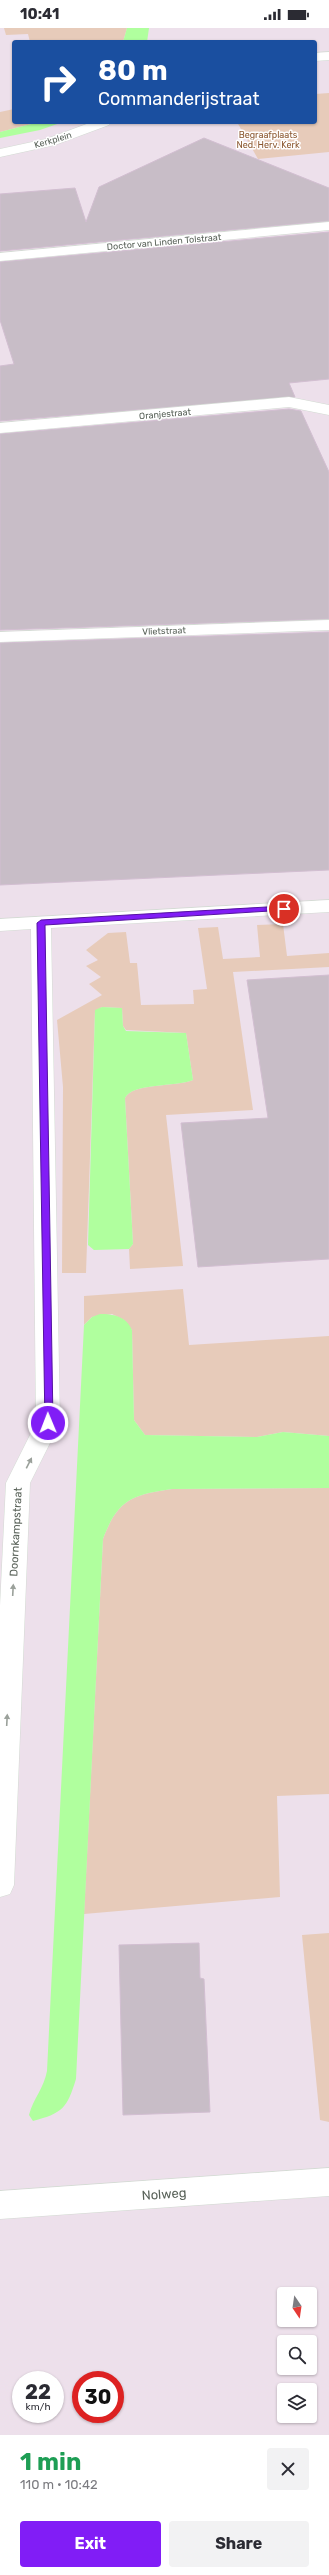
<!DOCTYPE html>
<meta charset="utf-8">
<style>
:root{--surface:#fff;--page:#f2f2f3;--text:#2b2b33;--muted:#7c7c81;--accent:#811df6}
body{margin:0;font-family:Rubik,sans-serif;background:var(--page);color:var(--text);height:100vh;display:flex;flex-direction:column;font-size:15px;white-space:nowrap}
*{box-sizing:border-box;margin:0}
p{font-size:13px;color:var(--muted)}
.icon{flex:none;width:22px;height:22px;fill:none;stroke:currentColor;stroke-width:2;stroke-linecap:round;stroke-linejoin:round}
.map{position:relative;height:2407px;overflow:hidden}
.sheet{display:flex;flex-direction:column;background:var(--surface);flex:1}
.sheet>*{flex:none}
.top-card{position:absolute;left:12px;top:12px;width:305px;height:84px;border-radius:4px;box-shadow:0 1px 3px #0004;background:#1a4fa0;color:#fff;overflow:hidden}
.needle{width:26px;rotate:167deg}
.controls{position:absolute;left:277px;top:2259px;display:grid;gap:8px}
.controls a{display:grid;place-items:center;width:40px;height:40px;border-radius:4px;background:var(--surface);box-shadow:0 1px 3px #0004;font-size:20px}
.speed{position:absolute;left:12px;top:2343px;display:flex;gap:8px;font-size:20px;font-weight:700;text-align:center}
.speed>*{display:grid;place-content:center;width:52px;height:52px;border-radius:50%;background:var(--surface);box-shadow:0 1px 3px #0004;line-height:1}
.speed small{font-size:10px;font-weight:400}
.speed .limit{border:6px solid #d22;background:#fff;color:#111}
.pin{position:absolute;display:grid;place-items:center;width:34px;height:34px;color:#fff;margin:-17px;border:2px solid #fff;border-radius:50%;box-shadow:0 1px 4px #0007}
.me{position:absolute;width:44px;margin:-22px;rotate:359deg;stroke-linejoin:round;filter:drop-shadow(0 0 3px #0008)}
.turn{display:flex;align-items:center;gap:14px;height:84px;padding:0 20px;font-size:18px}
.turn .icon{width:52px;height:52px;stroke-width:2.5}
.turn b{display:block;font-size:28px;line-height:34px}
.round{display:grid;place-items:center;flex:none;width:42px;height:42px;border-radius:4px;background:var(--page)}
.headline{display:flex;align-items:center;justify-content:space-between;height:68px;padding:0 20px}
h1{font-size:24px;font-weight:700;line-height:30px;color:#1e9e55}
.button{display:flex;gap:8px;margin-top:auto;padding:8px 20px}
.button a{flex:1;height:46px;border-radius:4px;background:var(--accent);color:#fff;font-size:16px;font-weight:700;line-height:46px;text-align:center}
.button a+a{background:var(--page);color:var(--text)}
.status{display:flex;justify-content:space-between;align-items:center;height:28px;padding:0 20px;background:var(--surface);direction:ltr}
.status svg{height:11px;fill:currentColor}
.map>svg:first-child{display:block}
.green{fill:#e7cbba}
.water{fill:#b0ff9e}
.building{fill:#c8bdc7;stroke:#d2bed1}
.lines{fill:none;stroke-linecap:round;stroke-linejoin:round}
.minor-casing{stroke:#d3dbd3;stroke-width:1}
.minor{fill:#fff;fill-rule:evenodd}
.oneway{fill:#9ba19b}
.route{fill:#811df6;stroke:#5413a0}
.labels{text-anchor:middle;dominant-baseline:central;stroke-width:3;stroke-linejoin:round;paint-order:stroke}
.far-park-label{font-size:9px;fill:#8b572f;stroke:#fff}
.far-street-label{font-size:9px;fill:#596259;stroke:#fff}
.street-label{font-size:11px;fill:#596259;stroke:#fff}
.near-street-label{font-size:13px;fill:#596259;stroke:#fff}
</style>
<div class="status"><b>10:41</b><svg viewBox="0 0 49 12"><path d="M0 12V9h3v3zM5 12V6h3v6zM10 12V3h3v9zM15 12V0h3v12zM26 1h20v11H26zM47 4h2v5h-2z"/></svg></div>
<div class="map">
<svg width="329" height="2407" viewBox="0 0 329 2407">
<rect width="100%" height="100%" fill="#ede0eb"/>
<!-- green -->
<path class="green" d="M4,0H127L123,14H30L28,6L6,7Z
M329,65V124L258,131L237,94H315V66Z
M14,81V94H39L0,104V84Z
M283,896L287,928L329,925V939L233,944L253,1082L166,1087L183,1238L130,1241L129,1221L133,1216L125,1070C132,1055 176,1059 193,1052L186,1005L126,1002L123,998L122,980L102,979L95,983L86,1245H62L63,1059L57,992L102,967L89,956L101,949L86,938L98,932L86,922L108,905L126,904L130,935H137L141,977L194,976L193,962L207,961L198,900L218,899L223,931L260,929L257,897Z
M183,1261L189,1317L329,1308V1408L283,1404L257,1409L145,1407L134,1392L132,1302L124,1292L112,1286L92,1289L84,1297V1268Z
M329,1460V1766L277,1768L280,1869L84,1886L103,1511C118,1471 132,1467 172,1461Z
M329,1905V2094L320,2092L302,1907Z"/>
<!-- water -->
<path class="water" d="M127,0H149L147,14H123Z
M39,94H63L40,102L0,110V104Z
M102,979L122,980L123,998L126,1003L186,1005L193,1052C176,1059 132,1055 125,1070L133,1216L129,1221L94,1222L88,1217L95,982Z
M100,1286C113,1286 126,1288 132,1302L134,1392L145,1407L257,1409L283,1404L329,1408V1460L172,1461C132,1467 118,1471 103,1511L76,2051C67,2080 63,2085 33,2093L29,2087C33,2071 44,2060 47,2043L84,1297L92,1289Z"/>
<!-- building -->
<path class="building" d="M204,110L329,160V193L0,223V166L75,160L86,194L99,159Z
M329,204V351L289,355L295,369L0,393V338L14,336L0,292V234Z
M289,381L301,383L329,444V591L0,602V406Z
M329,604V842L0,857V615Z
M329,947V1231L198,1239L181,1095L268,1090L247,952Z
M199,1915L200,1950L204,1951L210,2084L123,2087L119,1917Z"/>
<g class="lines">
<defs>
<path id="minor" d="M329,24V32L315,33V25Z
M92,94H111L109,97L55,117L0,129V121L46,111Z
M329,194V202L0,233V225Z
M289,369L329,377V387L289,379L0,405V395Z
M329,592V602L0,614V604Z
M329,872V884L51,900L60,1395L30,1455L14,1857L10,1866L0,1869V1578L6,1455L36,1395L31,901L0,903V891Z
M329,2140V2168L0,2191V2163Z"/>
</defs>
<!-- minor casing -->
<use href="#minor" class="minor-casing"/>
<!-- minor -->
<use href="#minor" class="minor"/>
</g>
<!-- one-way arrows -->
<defs><path id="oneway-solid" d="M-6-.8H1V-3.2L6.5 0L1 3.2V.8H-6Z"/></defs>
<g class="oneway">
<use href="#oneway-solid" transform="translate(29 1435) rotate(-63)"/>
<use href="#oneway-solid" transform="translate(13 1562) rotate(-87)"/>
<use href="#oneway-solid" transform="translate(7 1692) rotate(-87)"/>
</g>
<!-- route -->
<path class="route" d="M284,878L286,879V882L45,897L53,1395L52,1398H45L37,895L41,892Z"/>
<g class="labels">
<!-- far-park labels -->
<g class="far-park-label">
<text x="268" y="107">Begraafplaats<tspan x="268" dy="10">Ned. Herv. Kerk</tspan></text>
</g>
<!-- far-street labels -->
<g class="far-street-label">
<text transform="translate(53 112) rotate(-16)">Kerkplein</text>
<text transform="translate(164 214) rotate(-5)">Doctor van Linden Tolstraat</text>
<text transform="translate(165 386) rotate(-5)">Oranjestraat</text>
<text transform="translate(164 603) rotate(-2)">Vlietstraat</text>
</g>
<!-- street labels -->
<g class="street-label">
<text transform="translate(16 1504) rotate(-87)">Doornkampstraat</text>
</g>
<!-- near-street labels -->
<g class="near-street-label">
<text transform="translate(164 2166) rotate(-4)">Nolweg</text>
</g>
</g>
</svg>
<div class="controls">
<a><svg class="needle" viewBox="-14 -14 28 28"><path d="M0-13l5 13h-10z" fill="#e53935"/><path d="M0 13l5-13h-10z" fill="#7c7c81"/></svg></a>
<a><svg class="icon" aria-label="search" viewBox="0 0 24 24"><circle cx="10" cy="10" r="6"/><path d="M15 15l6 6"/></svg></a>
<a><svg class="icon" aria-label="layers" viewBox="0 0 24 24"><path d="M12 4l9 5-9 5-9-5zM3 14l9 5 9-5"/></svg></a>
</div>
<div class="speed"><div>22<small>km/h</small></div><div class="limit">30</div></div>
<div class="pin" style="left:284px;top:881px;background:#d93025"><svg class="icon" aria-label="arrive" viewBox="0 0 24 24"><path d="M6 21V4h12l-3 4 3 4H6"/></svg></div>
<svg class="me" style="left:48px;top:1395px" viewBox="-20 -20 40 40"><circle r="17" fill="#811df6" stroke="#fff" stroke-width="3"/><path d="M0-11L8 9 0 5-8 9z" fill="#fff"/></svg>
<div class="top-card">
<div class="turn"><svg class="icon" aria-label="right" viewBox="0 0 24 24"><path d="M7 20v-9h11M14 6l5 5-5 5"/></svg><div><b>80 m</b>Commanderijstraat</div></div>
</div>
</div>
<section class="sheet">
<div class="headline"><div><h1>1 min</h1><p>110 m · 10:42</p></div><a class="round"><svg class="icon" aria-label="close" viewBox="0 0 24 24"><path d="M6 6l12 12M18 6L6 18"/></svg></a></div>
<div class="button"><a>Exit</a><a>Share</a></div>
</section>
